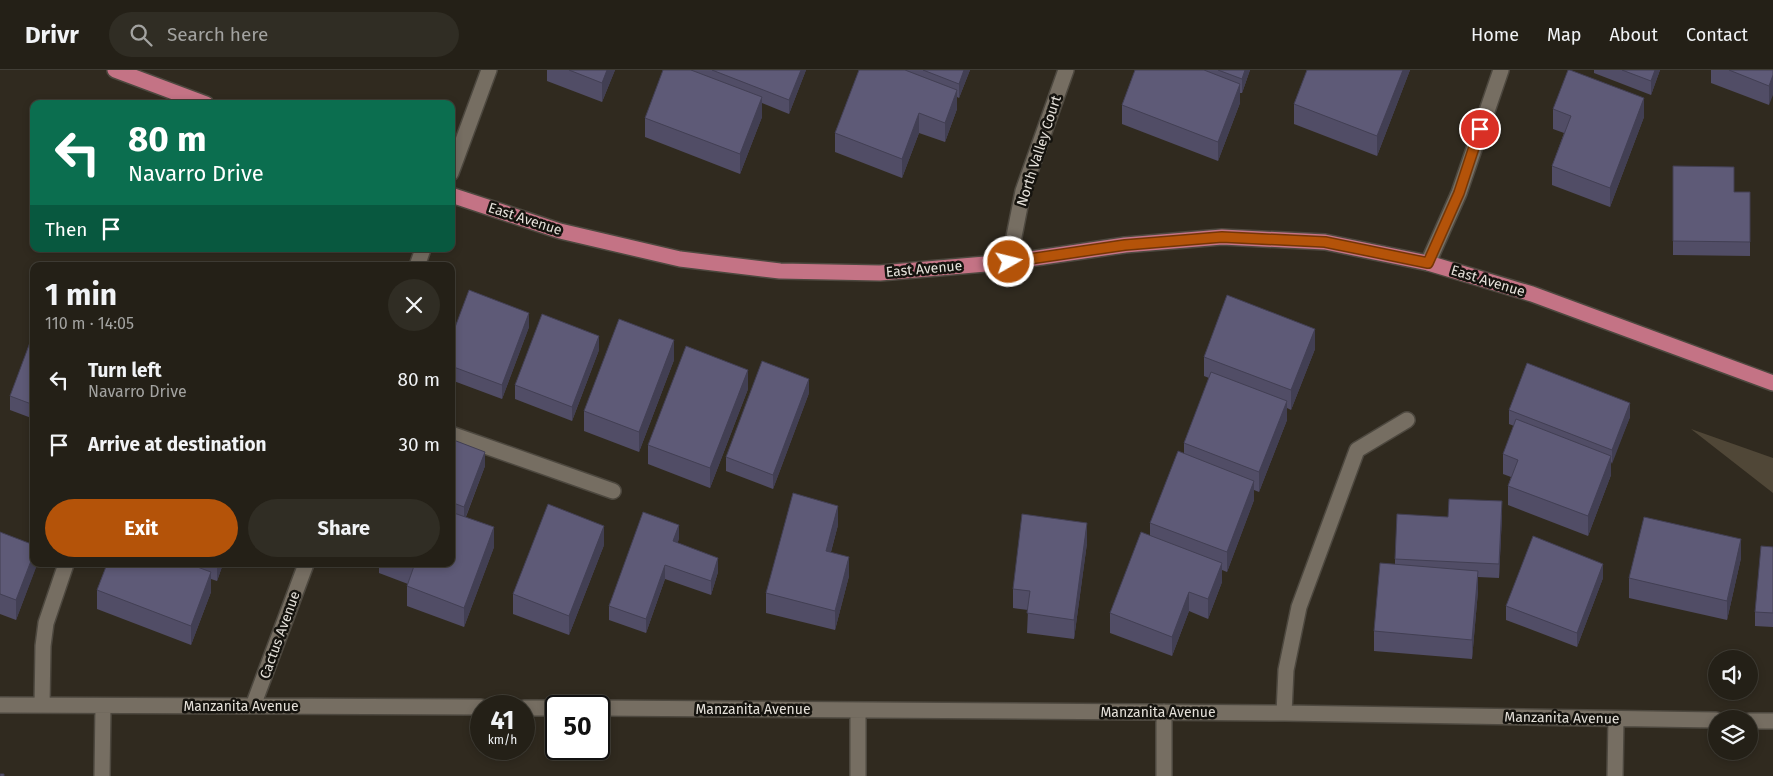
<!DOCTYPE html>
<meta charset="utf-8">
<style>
:root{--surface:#242017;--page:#302d24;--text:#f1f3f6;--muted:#a3a3a1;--line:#413e36;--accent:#b45309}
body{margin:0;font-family:"Fira Sans",sans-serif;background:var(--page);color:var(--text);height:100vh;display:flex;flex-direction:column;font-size:19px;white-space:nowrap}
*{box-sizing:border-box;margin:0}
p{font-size:16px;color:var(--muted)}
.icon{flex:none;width:28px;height:28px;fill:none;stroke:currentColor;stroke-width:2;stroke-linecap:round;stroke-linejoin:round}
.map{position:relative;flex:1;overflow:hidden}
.side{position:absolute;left:30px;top:192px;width:425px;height:305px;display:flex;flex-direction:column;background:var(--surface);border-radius:10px;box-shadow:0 2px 8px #0003,0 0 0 1px var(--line)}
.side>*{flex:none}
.top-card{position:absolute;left:30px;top:30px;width:425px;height:152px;border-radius:10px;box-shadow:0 2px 8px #0003,0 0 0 1px var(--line);background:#0b6e4f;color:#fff;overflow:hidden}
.fabs{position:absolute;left:1708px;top:580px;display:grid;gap:10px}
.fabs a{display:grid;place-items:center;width:50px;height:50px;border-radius:50%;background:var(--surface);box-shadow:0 2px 8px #0003,0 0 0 1px var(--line);font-size:25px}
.speed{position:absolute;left:470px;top:625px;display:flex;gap:10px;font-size:25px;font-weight:700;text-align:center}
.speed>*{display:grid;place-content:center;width:65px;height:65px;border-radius:50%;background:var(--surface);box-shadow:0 2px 8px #0003,0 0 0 1px var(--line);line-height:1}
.speed small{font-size:12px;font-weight:400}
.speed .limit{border:2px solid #111;border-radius:8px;background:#fff;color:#111}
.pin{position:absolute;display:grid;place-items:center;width:42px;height:42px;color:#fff;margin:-21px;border:2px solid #fff;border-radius:50%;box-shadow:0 1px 5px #0007}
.me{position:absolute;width:55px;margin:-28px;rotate:82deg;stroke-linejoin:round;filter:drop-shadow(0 0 4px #0008)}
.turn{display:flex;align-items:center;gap:18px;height:105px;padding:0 15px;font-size:22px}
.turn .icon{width:65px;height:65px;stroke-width:2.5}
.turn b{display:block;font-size:35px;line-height:42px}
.then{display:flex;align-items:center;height:48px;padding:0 15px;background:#0003;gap:10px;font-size:19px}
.round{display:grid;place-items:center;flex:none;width:52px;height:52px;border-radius:26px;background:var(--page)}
.overview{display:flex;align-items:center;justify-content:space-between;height:85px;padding:0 15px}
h1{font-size:30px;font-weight:700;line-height:38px}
.cta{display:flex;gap:10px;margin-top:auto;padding:10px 15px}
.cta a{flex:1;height:58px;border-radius:30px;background:var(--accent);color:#fff;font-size:20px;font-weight:700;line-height:58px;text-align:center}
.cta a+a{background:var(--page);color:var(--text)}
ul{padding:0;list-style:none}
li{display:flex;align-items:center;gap:15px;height:65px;padding:0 15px}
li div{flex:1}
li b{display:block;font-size:19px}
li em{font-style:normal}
header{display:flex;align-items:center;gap:30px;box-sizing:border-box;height:70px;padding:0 25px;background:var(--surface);border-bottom:1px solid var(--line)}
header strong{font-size:24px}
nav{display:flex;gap:28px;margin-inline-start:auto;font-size:18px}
.search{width:350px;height:45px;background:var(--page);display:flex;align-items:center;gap:12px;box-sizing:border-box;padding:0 18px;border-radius:28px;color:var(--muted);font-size:19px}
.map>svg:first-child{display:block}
.green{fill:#504737}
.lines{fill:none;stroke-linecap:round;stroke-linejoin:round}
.minor-casing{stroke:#4d483f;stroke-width:18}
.major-casing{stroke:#4d483f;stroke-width:18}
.minor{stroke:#766e62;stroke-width:15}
.major{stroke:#c47385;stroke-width:15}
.wall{fill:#514d66}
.shaded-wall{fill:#423f53}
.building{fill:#5e5a77;stroke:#423f53}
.route-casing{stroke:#753606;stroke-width:12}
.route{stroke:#b45309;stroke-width:9}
.labels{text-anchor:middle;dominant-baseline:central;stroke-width:5;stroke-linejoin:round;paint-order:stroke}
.street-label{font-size:14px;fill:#e5e1da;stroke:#15130e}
</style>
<header>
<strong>Drivr</strong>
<div class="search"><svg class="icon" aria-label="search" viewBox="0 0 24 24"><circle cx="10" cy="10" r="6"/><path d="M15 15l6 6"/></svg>Search here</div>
<nav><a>Home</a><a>Map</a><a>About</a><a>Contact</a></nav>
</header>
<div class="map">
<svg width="1773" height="706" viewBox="0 0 1773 706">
<rect width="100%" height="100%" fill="#302a1f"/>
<!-- green -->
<path class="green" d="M1691,359L1773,388V423Z"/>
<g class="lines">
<defs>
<path id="minor" d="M451,103L489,0
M1009,192L1023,121L1066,0
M1428,193L1459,123L1501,0
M417,196L423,179
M451,364L613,421
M0,635L481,637
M42,635L43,576L46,553L66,494
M253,636L306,494
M524,638H556
M599,638L1284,643L1716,650
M1284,643L1286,600L1299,537L1357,380L1407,350
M1749,651H1773
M102,706L103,636
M858,706V640
M1164,706V642
M1615,706L1616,649"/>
<path id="major" d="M115,0L206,34
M451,125L560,161L680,189L780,201L880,203L1009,192L1125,175L1222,167L1325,172L1428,193L1532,224L1773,313"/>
</defs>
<!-- minor casing -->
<use href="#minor" class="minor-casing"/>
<!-- major casing -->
<use href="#major" class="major-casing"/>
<!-- minor -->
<use href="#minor" class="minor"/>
<!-- major -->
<use href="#major" class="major"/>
</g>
<!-- wall -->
<path class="wall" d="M547,0H615L602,32L547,11Z
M693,0H806L789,44L762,33V47L740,104L645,67V48Z
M859,0H970L959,28L957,27V39L945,72L919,63L902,108L835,82V63Z
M1135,0H1250L1242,23H1240V33L1218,91L1122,54V35Z
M1307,0H1410L1377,86L1294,54V34Z
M1594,0H1660L1651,25L1594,3Z
M1711,0H1773L1769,35L1711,13Z
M1553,39L1644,47L1610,137L1552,115V96L1564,63L1553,59Z
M1673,96L1734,122H1750V186L1673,185Z
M529,257L502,329L451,310V268Z
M34,267V349L10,340V326Z
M1315,279L1291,340L1287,338V350L1259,422L1254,420V430L1227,502L1222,500V512L1208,549L1189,541L1172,586L1110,563V543L1150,465V453L1184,383V373L1209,308L1204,306V287Z
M599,280L572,351L515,329V315Z
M674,290L639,382L584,361V341Z
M748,319L710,418L648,394V375Z
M809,323L773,419L726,401V387Z
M1509,340L1630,347L1611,394V405L1588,466L1508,435V416L1511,407L1503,404V384L1514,356L1509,354Z
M451,369L485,396L466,447L494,477L464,557L407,536V516L408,514L379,503V494H451Z
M1502,445L1499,508L1478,507V521L1472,589L1374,581V561L1395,494V489L1448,447Z
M838,455L831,482L849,506L835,560L766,543V523Z
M0,462L37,494L16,550L0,544Z
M679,469L677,473L718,502L711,525L665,509L646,563L609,550V536Z
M1087,473L1074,569L1027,563L1028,540L1013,538V519Z
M604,475L569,565L513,544V524Z
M1773,477V557L1755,556V542Z
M1741,488L1727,550L1629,528V508Z
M107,494H223L217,511L211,509V522L191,575L97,539V520Z
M1603,508L1577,577L1506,550V536Z"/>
<!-- shaded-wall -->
<path class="shaded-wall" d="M607,0H615L602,32V13Z
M801,0H806L789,44V30Z
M964,0H970L959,28V14Z
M1245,0H1250L1242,23V9Z
M1403,0H1410L1377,86V66Z
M1655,0H1660L1651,25V11Z
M1773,5V25L1769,35V16Z
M1240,14V33L1218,91V72Z
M957,20V39L945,72V53Z
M762,27V47L740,104V84Z
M1644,28V47L1610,137V118Z
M919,43V63L902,108V89Z
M529,243V257L502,329V315Z
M1315,259V279L1291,340V320Z
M599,266V280L572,351V337Z
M674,270V290L639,382V362Z
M748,300V319L710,418V398Z
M809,309V323L773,419V405Z
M1287,331V350L1259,422V402Z
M1630,333V347L1612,394V380Z
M485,382V396L464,451V437Z
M1611,386V405L1588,466V446Z
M1254,411V430L1227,502V482Z
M1502,431V445L1499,508V494Z
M838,436V455L826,500V481Z
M1087,453V473L1074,569V550Z
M679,455V469L673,485V471Z
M604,456V475L569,565V546Z
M494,457V477L464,557V538Z
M1741,469V488L1727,550V531Z
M34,483V494H37V495L16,550V530Z
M849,487V506L835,560V541Z
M718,488V502L711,525V511Z
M1222,493V512L1208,549V529Z
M218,494H223L217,511V497Z
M1603,494V508L1577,577V563Z
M665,495V509L646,563V549Z
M1478,501V521L1472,589V570Z
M211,502V522L191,575V556Z
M1189,522V541L1172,586V567Z"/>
<!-- building -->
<path class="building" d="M569,0H607L602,13Z
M663,0H691L762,27L740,84L645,48Z
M712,0H801L789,30Z
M859,0H905L957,20L945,53L919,43L902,89L835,63Z
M923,0H964L959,14Z
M1135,0H1204L1240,14L1218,72L1122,35Z
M1218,0H1245L1242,9Z
M1307,0H1403L1377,66L1294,34Z
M1568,0H1570L1644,28L1610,118L1552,96L1571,46L1553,39Z
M1622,0H1655L1651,11Z
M1729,0H1773V5L1769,16Z
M1673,96L1734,97V122H1750V172L1673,171Z
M469,220L529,243L502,315L451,296V268Z
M1227,225L1315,259L1291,320L1204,287Z
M542,244L599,266L572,337L515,315Z
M619,249L674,270L639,362L584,341Z
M32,267H34V335L10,326Z
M686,276L748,300L710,398L648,375Z
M762,291L809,309L773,405L726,387Z
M1527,293L1630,333L1612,380L1509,340Z
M1211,302L1287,331L1259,402L1184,373Z
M1516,349L1611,386L1588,446L1508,416L1518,390L1503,384Z
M451,369L485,382L464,437L451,432Z
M1178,381L1254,411L1227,482L1150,453Z
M793,423L838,436L826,481L849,487L835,541L766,523Z
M1449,429L1502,431L1499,494L1395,489L1397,444L1448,447Z
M548,434L604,456L569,546L513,524Z
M451,442L494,457L464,538L407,516L414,496L407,494H451Z
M643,442L679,455L673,471L718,488L711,511L665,495L646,549L609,536Z
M1022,444L1087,453L1074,550L1027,543L1030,521L1013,519Z
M1644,447L1741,469L1727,531L1629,508Z
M0,462L34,475V483L16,530L0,524Z
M1141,462L1222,493L1208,529L1189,522L1172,567L1110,543Z
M1533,466L1603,494L1577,563L1506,536Z
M1761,476L1773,477V543L1755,542Z
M1380,493L1478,501L1472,570L1374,561Z
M107,494H189L211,502L191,556L97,520Z
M208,494H218L217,497Z
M0,704H4V706H0Z"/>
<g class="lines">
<defs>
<path id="route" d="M1009,192L1125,175L1222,167L1325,172L1428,193L1459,123L1480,59"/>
</defs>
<!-- route casing -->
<use href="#route" class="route-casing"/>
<!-- route -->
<use href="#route" class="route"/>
</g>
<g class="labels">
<!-- street labels -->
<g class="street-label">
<text transform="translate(1039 81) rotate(-72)">North Valley Court</text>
<text transform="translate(525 149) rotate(18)">East Avenue</text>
<text transform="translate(924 199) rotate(-5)">East Avenue</text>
<text transform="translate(1488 211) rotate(17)">East Avenue</text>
<text transform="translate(280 565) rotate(-70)">Cactus Avenue</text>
<text x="241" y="636">Manzanita Avenue</text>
<text x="753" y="639">Manzanita Avenue</text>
<text x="1158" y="642">Manzanita Avenue</text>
<text transform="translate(1562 648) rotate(1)">Manzanita Avenue</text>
</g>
</g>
</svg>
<div class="fabs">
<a><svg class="icon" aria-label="sound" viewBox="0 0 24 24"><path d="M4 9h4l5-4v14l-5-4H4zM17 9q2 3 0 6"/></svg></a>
<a><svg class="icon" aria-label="layers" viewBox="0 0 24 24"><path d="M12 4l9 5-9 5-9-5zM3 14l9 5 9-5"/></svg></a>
</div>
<div class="speed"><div>41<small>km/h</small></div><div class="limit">50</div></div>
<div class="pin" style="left:1480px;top:59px;background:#d93025"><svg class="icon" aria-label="arrive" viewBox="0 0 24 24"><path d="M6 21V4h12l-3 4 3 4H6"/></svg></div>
<svg class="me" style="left:1009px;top:192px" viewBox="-20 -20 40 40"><circle r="17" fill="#b45309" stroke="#fff" stroke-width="3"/><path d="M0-11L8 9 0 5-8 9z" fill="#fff"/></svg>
<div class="top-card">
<div class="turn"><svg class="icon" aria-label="left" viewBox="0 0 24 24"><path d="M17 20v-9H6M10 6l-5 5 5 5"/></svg><div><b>80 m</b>Navarro Drive</div></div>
<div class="then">Then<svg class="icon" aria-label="arrive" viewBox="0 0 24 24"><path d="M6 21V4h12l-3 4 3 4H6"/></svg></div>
</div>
<section class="side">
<div class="overview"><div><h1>1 min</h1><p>110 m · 14:05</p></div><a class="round"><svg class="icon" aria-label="close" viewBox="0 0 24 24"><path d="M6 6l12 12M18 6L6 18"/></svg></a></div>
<ul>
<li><svg class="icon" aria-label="left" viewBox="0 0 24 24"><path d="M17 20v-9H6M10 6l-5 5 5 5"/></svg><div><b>Turn left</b><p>Navarro Drive</p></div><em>80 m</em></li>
<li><svg class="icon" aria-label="arrive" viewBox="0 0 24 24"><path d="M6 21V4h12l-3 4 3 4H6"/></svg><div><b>Arrive at destination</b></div><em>30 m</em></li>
</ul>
<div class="cta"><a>Exit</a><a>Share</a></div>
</section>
</div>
